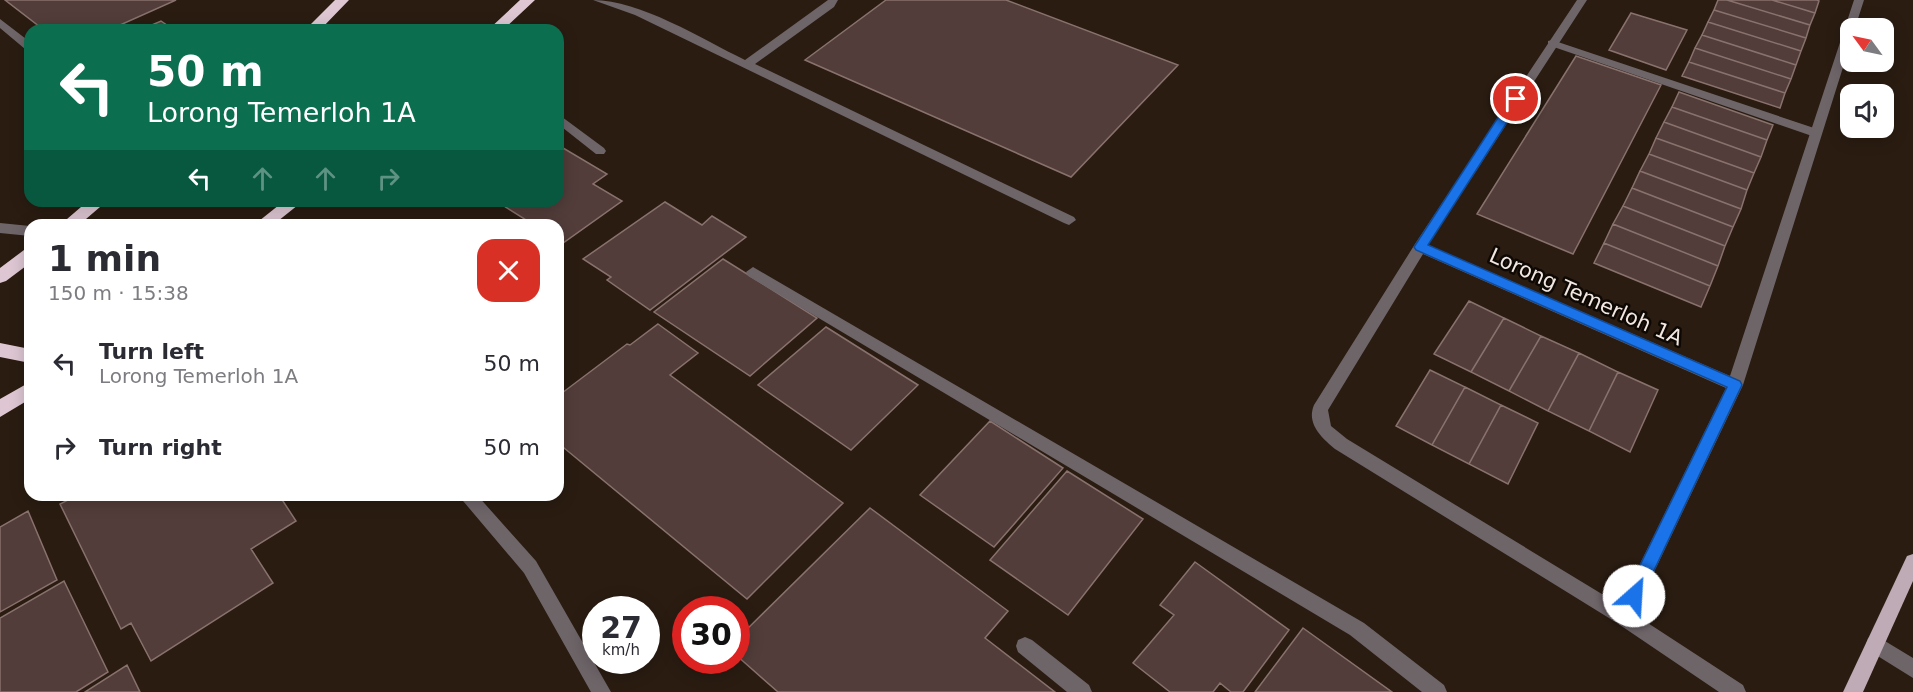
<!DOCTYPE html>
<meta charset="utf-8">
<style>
:root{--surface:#fff;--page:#f2f2f3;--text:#2b2b33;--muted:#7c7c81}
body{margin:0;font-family:"DejaVu Sans",sans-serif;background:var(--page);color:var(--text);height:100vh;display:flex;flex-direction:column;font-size:22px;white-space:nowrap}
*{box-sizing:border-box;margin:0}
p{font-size:20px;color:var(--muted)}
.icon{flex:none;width:33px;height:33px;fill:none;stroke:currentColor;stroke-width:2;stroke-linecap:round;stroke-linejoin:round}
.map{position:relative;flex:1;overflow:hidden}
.details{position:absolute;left:24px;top:219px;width:540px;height:282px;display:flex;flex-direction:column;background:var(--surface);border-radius:18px;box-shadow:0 3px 15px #0003}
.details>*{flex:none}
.top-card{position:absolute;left:24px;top:24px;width:540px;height:183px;border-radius:18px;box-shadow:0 3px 15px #0003;background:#0b6e4f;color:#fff;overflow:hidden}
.needle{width:39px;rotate:303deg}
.tools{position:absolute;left:1840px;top:18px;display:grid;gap:12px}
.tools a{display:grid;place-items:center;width:54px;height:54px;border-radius:12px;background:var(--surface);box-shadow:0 3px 15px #0003;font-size:30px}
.speed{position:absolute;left:582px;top:596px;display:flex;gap:12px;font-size:30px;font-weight:700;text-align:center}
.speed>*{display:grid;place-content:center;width:78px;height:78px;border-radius:50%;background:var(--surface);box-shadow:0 3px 15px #0003;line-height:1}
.speed small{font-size:15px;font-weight:400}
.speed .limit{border:9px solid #d22;background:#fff;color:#111}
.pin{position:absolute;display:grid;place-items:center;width:51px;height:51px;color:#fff;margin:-26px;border:3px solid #fff;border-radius:50%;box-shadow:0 2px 6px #0007}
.me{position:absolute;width:66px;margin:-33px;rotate:26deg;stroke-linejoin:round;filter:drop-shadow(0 0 4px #0008)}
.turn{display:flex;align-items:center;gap:21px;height:126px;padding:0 24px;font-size:27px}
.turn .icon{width:78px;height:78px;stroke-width:2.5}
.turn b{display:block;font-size:42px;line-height:51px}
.lanes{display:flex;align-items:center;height:57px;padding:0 24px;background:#0003;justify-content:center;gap:30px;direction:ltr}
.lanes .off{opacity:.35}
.round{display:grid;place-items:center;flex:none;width:63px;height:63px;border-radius:18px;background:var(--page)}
.headline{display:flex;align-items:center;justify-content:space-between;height:102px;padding:0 24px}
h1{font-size:36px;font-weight:700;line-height:45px}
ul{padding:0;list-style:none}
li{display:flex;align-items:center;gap:18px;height:84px;padding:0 24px}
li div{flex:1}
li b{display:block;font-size:22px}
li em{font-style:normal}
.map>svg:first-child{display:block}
.building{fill:#523d3a;stroke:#89726e;stroke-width:1.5}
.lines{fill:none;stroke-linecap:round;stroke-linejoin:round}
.lane{fill:#6e6569;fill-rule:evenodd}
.street{fill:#6e6569;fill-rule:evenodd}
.primary{fill:#beabb5;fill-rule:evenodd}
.highway{fill:#dec7d3;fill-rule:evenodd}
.route{fill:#1a73e8;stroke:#114b97;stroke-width:1.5}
.labels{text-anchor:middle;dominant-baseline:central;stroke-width:5;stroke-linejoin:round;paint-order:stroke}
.street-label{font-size:21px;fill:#f2e8e1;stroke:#0e0804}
</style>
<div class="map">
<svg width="1913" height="692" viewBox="0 0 1913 692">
<rect width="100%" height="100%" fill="#2a1c11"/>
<!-- building -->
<path class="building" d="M5,0H176L109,30H44Z
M886,0H1006L1178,65L1071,177L805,60Z
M1718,0H1727L1810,25L1806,38L1714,10Z
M1727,0H1772L1815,13L1810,25Z
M1772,0H1817L1819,1L1815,13Z
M1714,10L1806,38L1801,51L1708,22Z
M1631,13L1687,30L1666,70L1609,50Z
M161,21L174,30H140Z
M1708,22L1801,51L1796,65L1702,35Z
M1702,35L1796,65L1791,79L1695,48Z
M1695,48L1791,79L1785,93L1689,62Z
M1576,56L1661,85L1573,254L1477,214Z
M1689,62L1785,93L1780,108L1682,76Z
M1679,92L1773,125L1767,140L1672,107Z
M1672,107L1767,140L1761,157L1664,122Z
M1664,122L1761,157L1754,173L1656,138Z
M1656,138L1754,173L1747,190L1649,154Z
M558,145L607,174L593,184L622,201L563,243L558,240V225H534L496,201H558Z
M1649,154L1747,190L1741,209L1640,171Z
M1640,171L1741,209L1733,227L1632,188Z
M1632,188L1733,227L1725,246L1623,206Z
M665,202L702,225L712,216L746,237L650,310L607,280L611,277L583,259Z
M1623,206L1725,246L1718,266L1613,224Z
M1613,224L1718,266L1710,286L1604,243Z
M1604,243L1710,286L1701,307L1594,263Z
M723,259L817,318L750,376L654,312Z
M1469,301L1504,318L1471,372L1434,354Z
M1504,318L1541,336L1509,391L1471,372Z
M658,324L698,353L670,375L843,503L747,599L558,443V396L627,344L630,345Z
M826,327L918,385L851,450L758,385Z
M1541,336L1579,353L1548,411L1509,391Z
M1579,353L1618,372L1589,431L1548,411Z
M1430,370L1465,387L1432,445L1396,426Z
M1618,372L1658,390L1630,452L1589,431Z
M1465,387L1501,405L1469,464L1432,445Z
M1501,405L1538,423L1508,484L1469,464Z
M990,421L1063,468L994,547L920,495Z
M1067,471L1143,519L1068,615L990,560Z
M73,495H279L296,521L251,549L273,583L151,661L131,623L121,629L60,504L74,497Z
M870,508L1008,611L985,638L1055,692H778L736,655V640Z
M28,511L57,580L0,612V527Z
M1195,562L1289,630L1243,692H1231L1220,683L1213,692H1170L1133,663L1174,615L1160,605Z
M64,581L108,672L76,692H0V618Z
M1303,628L1392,692H1255Z
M127,665L140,692H85Z"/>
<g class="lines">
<!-- lane -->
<path class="lane" d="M593,0C640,0 702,39 745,60L828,0H838L834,7L755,64L1074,217L1076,220L1069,225L1064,223L635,15Z
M0,19L30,42V50L25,49L0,28Z
M1552,40L1820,130L1822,133L1820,136H1812L1548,45V41Z
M558,114L604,148L606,151L604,154H596L558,124Z
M0,223L30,226V236L0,233Z
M458,495H477L536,561L611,692H591L524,573Z
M1025,637L1032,640L1089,685L1092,692H1067L1018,652L1016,646L1018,640Z"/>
<!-- street -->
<path class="street" d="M1577,0H1587L1428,245L1730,376L1854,0H1864L1855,28H1851V42L1743,385L1634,614L1743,685L1746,692H1719L1617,623L1335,449C1322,438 1306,424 1314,405L1415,244ZM1423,254L1726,388L1620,605L1347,439L1331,426L1328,410Z
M753,267L1364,623L1444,685L1447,692H1422L1350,635L748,276L746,272Z
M1875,635L1913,658V678L1868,650L1866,644L1868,638Z"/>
<!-- primary -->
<path class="primary" d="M1913,554V581L1863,692H1843L1907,556Z"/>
<!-- highway -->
<path class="highway" d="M335,0H349L320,30H305Z
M520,0H535L503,30H488Z
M88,201H107L79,225H60Z
M284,201H303L273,225H254Z
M30,248V263L6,281L0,283V268L24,250Z
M0,343L30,349V363L0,357Z
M30,382V399L0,417V399Z"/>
</g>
<!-- route -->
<path class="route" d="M1516,95L1522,99L1428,245L1740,381L1742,385L1639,602L1634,604L1628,602L1625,596L1727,387L1416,250L1414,247L1416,244L1512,96Z"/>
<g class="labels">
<!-- street labels -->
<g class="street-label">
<text transform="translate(1586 297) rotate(24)">Lorong Temerloh 1A</text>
</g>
</g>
</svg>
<div class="tools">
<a><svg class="needle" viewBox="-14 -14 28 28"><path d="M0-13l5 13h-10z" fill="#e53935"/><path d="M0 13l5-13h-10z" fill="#7c7c81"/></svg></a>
<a><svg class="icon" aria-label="sound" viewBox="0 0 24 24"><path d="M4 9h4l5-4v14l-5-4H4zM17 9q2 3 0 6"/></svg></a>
</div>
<div class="speed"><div>27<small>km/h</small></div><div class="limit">30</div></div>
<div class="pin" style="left:1516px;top:99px;background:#d93025"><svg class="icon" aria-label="arrive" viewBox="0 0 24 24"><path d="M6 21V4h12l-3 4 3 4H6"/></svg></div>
<svg class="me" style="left:1634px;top:596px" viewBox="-20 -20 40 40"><circle r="19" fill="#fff"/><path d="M0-13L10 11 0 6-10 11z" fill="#1a73e8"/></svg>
<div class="top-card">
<div class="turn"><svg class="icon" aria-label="left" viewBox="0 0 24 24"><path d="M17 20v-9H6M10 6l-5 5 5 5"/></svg><div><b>50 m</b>Lorong Temerloh 1A</div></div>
<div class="lanes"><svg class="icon" aria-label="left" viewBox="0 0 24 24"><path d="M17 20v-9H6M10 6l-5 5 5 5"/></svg><svg class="icon off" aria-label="ahead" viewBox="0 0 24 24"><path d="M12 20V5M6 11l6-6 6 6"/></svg><svg class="icon off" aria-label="ahead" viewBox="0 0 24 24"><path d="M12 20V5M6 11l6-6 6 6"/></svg><svg class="icon off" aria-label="right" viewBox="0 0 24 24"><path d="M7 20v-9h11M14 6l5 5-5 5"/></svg></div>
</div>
<section class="details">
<div class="headline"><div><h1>1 min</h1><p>150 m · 15:38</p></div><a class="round" style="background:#d93025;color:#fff"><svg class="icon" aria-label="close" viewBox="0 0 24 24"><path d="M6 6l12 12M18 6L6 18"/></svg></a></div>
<ul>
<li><svg class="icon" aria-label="left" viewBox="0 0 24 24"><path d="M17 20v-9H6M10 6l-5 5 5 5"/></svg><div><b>Turn left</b><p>Lorong Temerloh 1A</p></div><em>50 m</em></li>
<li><svg class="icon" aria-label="right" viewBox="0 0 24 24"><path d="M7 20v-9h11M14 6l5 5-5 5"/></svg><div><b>Turn right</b></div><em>50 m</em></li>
</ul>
</section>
</div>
